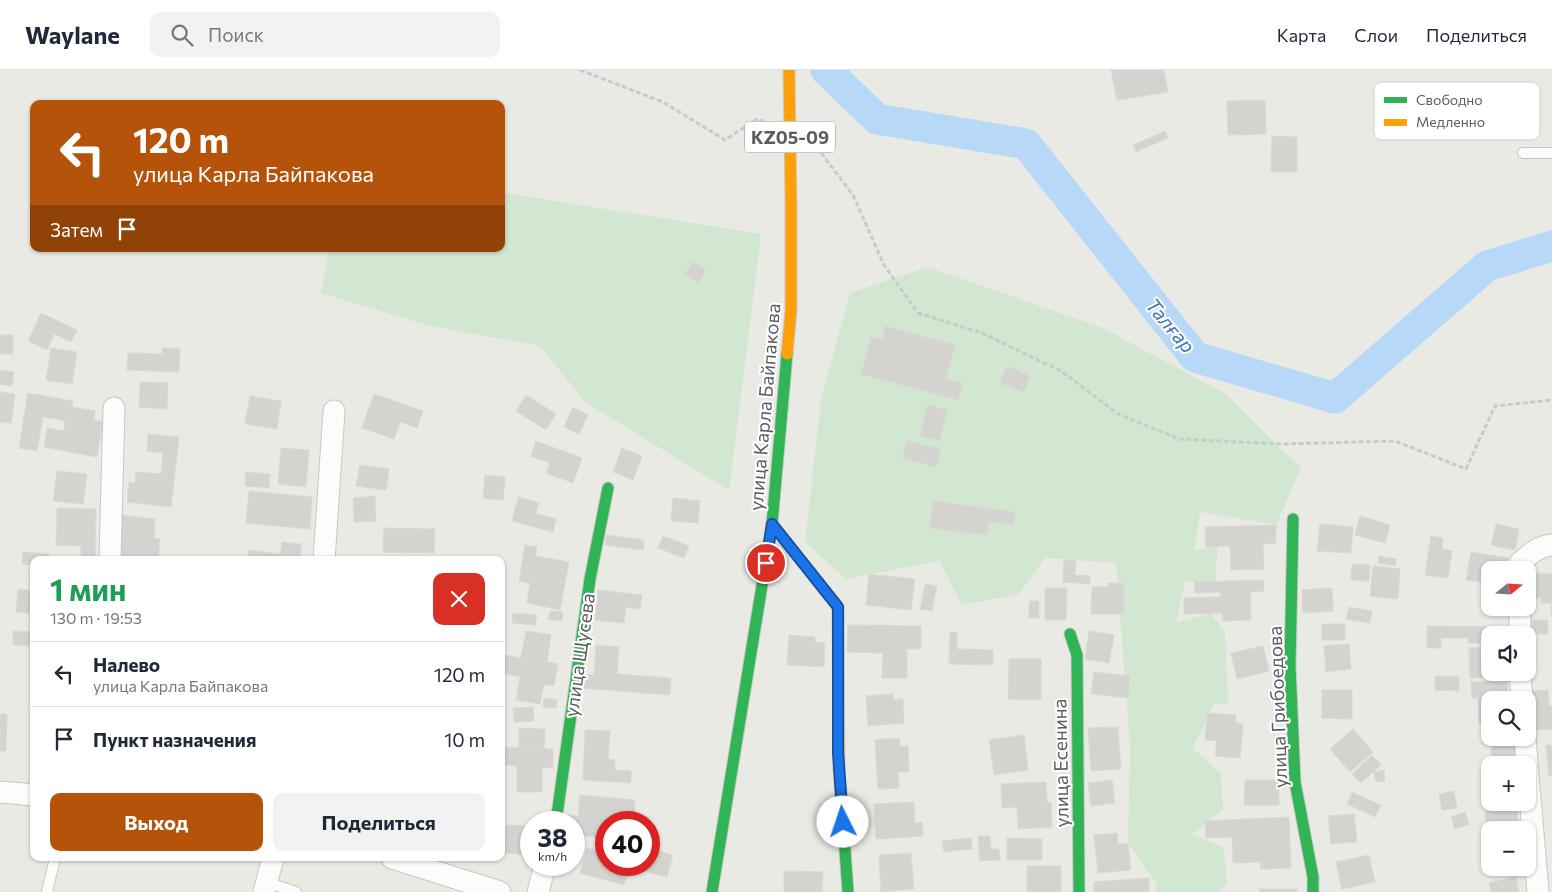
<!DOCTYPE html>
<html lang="ru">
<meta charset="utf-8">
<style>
:root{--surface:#fff;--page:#f2f2f3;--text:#1f2937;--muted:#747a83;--line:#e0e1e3;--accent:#b45309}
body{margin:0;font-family:Commissioner,sans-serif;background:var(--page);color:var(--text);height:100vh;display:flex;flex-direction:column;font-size:19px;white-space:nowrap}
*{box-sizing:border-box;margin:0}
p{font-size:16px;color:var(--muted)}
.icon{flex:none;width:28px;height:28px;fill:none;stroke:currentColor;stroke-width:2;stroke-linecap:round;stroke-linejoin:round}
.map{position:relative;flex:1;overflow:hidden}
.sheet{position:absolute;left:30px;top:486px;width:475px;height:305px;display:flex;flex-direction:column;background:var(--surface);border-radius:10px;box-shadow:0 1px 4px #0004}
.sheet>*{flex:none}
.guide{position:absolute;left:30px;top:30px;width:475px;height:152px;border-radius:10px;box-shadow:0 1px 4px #0004;background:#b45309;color:#fff;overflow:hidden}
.needle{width:32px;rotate:72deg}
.tools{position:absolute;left:1481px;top:491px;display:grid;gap:10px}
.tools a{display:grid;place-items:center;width:55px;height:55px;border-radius:10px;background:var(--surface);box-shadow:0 1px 4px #0004;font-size:25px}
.speed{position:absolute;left:520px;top:741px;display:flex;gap:10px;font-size:25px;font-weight:700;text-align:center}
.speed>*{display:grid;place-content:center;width:65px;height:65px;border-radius:50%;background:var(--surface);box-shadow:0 1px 4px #0004;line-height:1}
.speed small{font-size:12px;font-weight:400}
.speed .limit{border:8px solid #d22;background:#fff;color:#111}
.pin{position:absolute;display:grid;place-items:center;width:42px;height:42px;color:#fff;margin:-21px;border:2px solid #fff;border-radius:50%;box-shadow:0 1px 5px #0007}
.me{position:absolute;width:55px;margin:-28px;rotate:356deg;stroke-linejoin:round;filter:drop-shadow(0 0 4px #0008)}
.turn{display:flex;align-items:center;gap:18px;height:105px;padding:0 20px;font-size:22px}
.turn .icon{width:65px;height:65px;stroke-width:2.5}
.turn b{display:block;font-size:35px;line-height:42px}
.then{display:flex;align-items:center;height:48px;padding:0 20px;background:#0003;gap:10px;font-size:19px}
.round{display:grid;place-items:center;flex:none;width:52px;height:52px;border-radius:10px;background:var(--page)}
.head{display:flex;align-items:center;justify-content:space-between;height:85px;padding:0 20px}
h1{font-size:30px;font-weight:700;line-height:38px;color:#1e9e55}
.primary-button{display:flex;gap:10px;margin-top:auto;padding:10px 20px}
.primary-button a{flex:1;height:58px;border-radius:10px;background:var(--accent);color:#fff;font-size:20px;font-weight:700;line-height:58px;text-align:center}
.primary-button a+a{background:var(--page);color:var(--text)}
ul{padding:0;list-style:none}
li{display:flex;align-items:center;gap:15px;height:65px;padding:0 20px;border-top:1px solid var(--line)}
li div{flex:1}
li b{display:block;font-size:19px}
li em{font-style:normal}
header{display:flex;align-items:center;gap:30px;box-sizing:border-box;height:70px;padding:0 25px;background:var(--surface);border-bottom:1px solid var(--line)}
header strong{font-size:24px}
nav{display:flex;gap:28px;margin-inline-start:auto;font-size:18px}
.search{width:350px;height:45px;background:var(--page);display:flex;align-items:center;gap:12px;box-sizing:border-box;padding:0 18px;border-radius:10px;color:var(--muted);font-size:19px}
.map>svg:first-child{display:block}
.green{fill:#d2e7d1}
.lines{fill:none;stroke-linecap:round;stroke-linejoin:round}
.river{stroke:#b7d8f6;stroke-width:31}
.building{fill:#d4d3d0;stroke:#dad9d4}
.lane-casing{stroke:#c7c7c7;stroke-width:12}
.street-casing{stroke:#c7c7c7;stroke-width:23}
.fast-casing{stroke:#c6c7c5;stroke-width:13}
.slow-casing{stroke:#c6c7c5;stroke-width:13}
.path{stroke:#c7ccca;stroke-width:3;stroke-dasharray:5 2.5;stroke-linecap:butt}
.lane{stroke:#fcfcfb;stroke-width:10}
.street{stroke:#fcfcfb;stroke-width:21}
.fast{stroke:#30b455;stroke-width:11}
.slow{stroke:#ff9f0a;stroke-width:11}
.slow-bridge-casing{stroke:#d2cbb3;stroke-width:13;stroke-linecap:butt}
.slow-bridge{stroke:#ff9f0a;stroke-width:11}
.route-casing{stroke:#114b97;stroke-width:12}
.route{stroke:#1a73e8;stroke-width:9}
.labels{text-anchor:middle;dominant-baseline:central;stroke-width:4;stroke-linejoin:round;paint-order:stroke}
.shield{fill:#fff;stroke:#8c8e92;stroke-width:1}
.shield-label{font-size:18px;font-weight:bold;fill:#5a5e63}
.street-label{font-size:19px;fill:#5a5e63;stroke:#fff}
.water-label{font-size:20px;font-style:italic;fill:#4176b8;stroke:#fff}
.key{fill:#fff;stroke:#cecfd0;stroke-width:1}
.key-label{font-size:14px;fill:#5a5e63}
</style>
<header>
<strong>Waylane</strong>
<div class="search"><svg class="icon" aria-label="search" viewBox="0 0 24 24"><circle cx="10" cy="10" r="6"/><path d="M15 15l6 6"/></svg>Поиск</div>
<nav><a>Карта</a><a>Слои</a><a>Поделиться</a></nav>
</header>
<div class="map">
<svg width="1552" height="822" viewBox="0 0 1552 822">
<rect width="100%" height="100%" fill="#eaeae5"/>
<!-- green -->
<path class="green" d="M501,122L761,164L729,420L586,333L540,276L430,256L321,223L329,179H501Z
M928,197L1103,258L1226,324L1301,398L1276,455L1200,442L1195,480L1218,477L1215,511L1185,512L1176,553L1211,543L1225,563L1228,633L1214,634L1193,678L1221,704L1223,739L1192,764L1224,778L1227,813L1219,822H1156V814L1128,773L1130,677L1116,493L1045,488L1019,524L962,535L939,491L846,509L805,472L821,329L850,223Z"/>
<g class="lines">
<!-- river -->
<path class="river" d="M826,0L877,49L1026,74L1195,287L1335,328L1487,196L1552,176"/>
</g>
<!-- building -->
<path class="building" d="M1111,0H1164L1168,22L1117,30Z
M1265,30L1266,64L1228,65L1227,31Z
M1165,61L1168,68L1136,82L1133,75Z
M1272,66L1297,67V102H1271Z
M692,192L706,200L699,213L684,205Z
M41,243L77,260L71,272L54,264L47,280L28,271Z
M885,256L955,275L946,309L963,313L958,330L861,304L871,267L882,270Z
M0,265H13V284H0Z
M51,278L77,282L72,314L46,310Z
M162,278L180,279L179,302L127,300L128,283L162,284Z
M1007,296L1030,306L1024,322L1000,313Z
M0,300L14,302L12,316L0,314Z
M140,312L168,313L167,339L139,337Z
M0,322L15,324L11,353L0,352Z
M28,323L73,331L72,337L95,341L94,350L103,352L97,387L44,377L47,358L64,361L65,351L43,347L37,381L19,378Z
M374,324L423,341L417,358L400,352L394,369L362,358Z
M526,325L556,344L546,360L516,341Z
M250,326L281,331L277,359L245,354Z
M927,335L947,340L940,371L920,366Z
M573,337L588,345L579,364L564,357Z
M148,364L179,367L171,437L127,432L129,412L135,413L136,402L161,404L163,383L147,381Z
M536,371L582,388L573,413L546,403L550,393L531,386Z
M907,371L941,379L936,397L902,388Z
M281,378L309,380L306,417L278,414Z
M622,378L642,386L633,410L613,402Z
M360,395L389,399L386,420L356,416Z
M57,401L87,404L83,434L53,431Z
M246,402L270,404L269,418L245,416Z
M485,405L505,407L503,430L483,428Z
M249,421L312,427L310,459L246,453Z
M375,426L376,451L354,452L353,428Z
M518,427L539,433L536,444L556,449L553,462L512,451Z
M673,428L700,431L698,453L671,451Z
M933,431L1016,442L1014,455L989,451L987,465L930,458Z
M57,438L96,439L95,490H81V476L56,475Z
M121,445L155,449L154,468L160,469L158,490H117Z
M1360,446L1390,455L1385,473L1355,465Z
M1320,454L1353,457L1351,483L1317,481Z
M1496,454L1519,459L1515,480L1491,475Z
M1276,455V473L1263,474L1264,499L1231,500L1230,476L1206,477L1205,457Z
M384,458L435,459L434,483L383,482Z
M606,465L644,470L643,480L605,475Z
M663,466L689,476L684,488L658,478Z
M1431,466L1443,468L1442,479L1452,481L1448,508L1425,505Z
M282,472L301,474L300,490H302H248L249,480L280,484Z
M525,475L537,477L536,486L569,492L560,540L527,533L530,513L519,511Z
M23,482L49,484L48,490H34V495L22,494Z
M1471,482L1508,488L1506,500H1490V513L1466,510Z
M1379,486L1396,489L1395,496L1378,493Z
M1064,490H1076L1075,505L1090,506V514L1063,512Z
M1352,494L1370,495L1369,511L1351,510Z
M1373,496L1400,499L1398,529L1370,526Z
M1536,503L1552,504V547L1551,533H1541V527L1536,528Z
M869,504L915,509L911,540L866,535Z
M1263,510L1264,521L1250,522L1251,550L1223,551L1222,543L1184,544V528L1220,527V522L1195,523L1194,512Z
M1108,513H1124V544H1091L1092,517H1108Z
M925,514L937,516L932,541L920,539Z
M1045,518H1067L1066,550H1045Z
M1332,518L1333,541L1303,543L1302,520Z
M18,519L34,521V544L16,542Z
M598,520L642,525L640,539L626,537L624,553L595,550Z
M1029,531H1039V548H1029Z
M1349,537L1372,541L1370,553L1346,549Z
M550,541L563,542L562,551L548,549Z
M513,543L537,545L535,555L512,553Z
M1526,550H1548V564H1526Z
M1322,554H1345V570H1322Z
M848,555L921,556V579H907V608H882L883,583L847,582Z
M1427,556L1509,557V565H1490V574L1468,573V568H1441V578H1427Z
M13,561L34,562L33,576L13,575Z
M526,561L551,565L547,592L558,594L554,616L544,614L540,634L516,630L520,607L501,603V584L521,588Z
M1089,561L1114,565L1109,593L1085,589Z
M950,562H957V579L993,580V595L949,594Z
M789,565L815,567V572L825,573L824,597L787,595Z
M1349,574L1351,599L1326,602L1324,576Z
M596,575L619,577L617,604L671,608L670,625L582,618L583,604L594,605Z
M1263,576L1269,601L1237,609L1231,583Z
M1490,577V602H1506V606L1470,608L1469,578Z
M1009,589H1041V630L1008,629Z
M1094,602L1130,606L1128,628L1091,624Z
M1435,606L1459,607V621L1435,620Z
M1507,611L1508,630H1490V652L1479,653L1478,628H1472L1471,612Z
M1322,620H1352V649L1322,648Z
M1548,620L1549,636H1552V659L1534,660L1532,621Z
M893,624V630L903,629L904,653L868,656L866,626Z
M544,628L557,630L556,638L543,637Z
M533,637L534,651L514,652L513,638Z
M1207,643L1236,645V653L1243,654L1240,688L1215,686L1217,671L1205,670Z
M0,644H7L6,681H0Z
M1118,657L1121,699L1091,701L1088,658Z
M519,658L545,659L544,679L519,678Z
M1353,659L1373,682L1350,702L1330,679Z
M585,660L610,661L608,689L615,690V700L631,701V713L583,710Z
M1024,665L1028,700L994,705L989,670Z
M899,668L900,676H908L909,702H898L899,718L878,719L875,670Z
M1522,668L1523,695H1492L1491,669Z
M1546,675H1552V706H1549Z
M501,677L553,679V698L542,697V722H517V696L503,695V703H501Z
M1372,685L1381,695L1361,713L1352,704Z
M1384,700L1385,711L1376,712L1374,702Z
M1112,710L1115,733L1091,736L1088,713Z
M1245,710H1279V735H1244Z
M1046,712L1047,732H1051L1052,757L1018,759L1017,737L1002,738L1001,714Z
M1454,721L1457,738L1442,740L1439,724Z
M1352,722L1381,735L1375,747L1347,734Z
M580,725L635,730L634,745L649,747L648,752H630L631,747L618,746L617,752H606V768L574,765V752H567V745L578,746Z
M914,732L915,753L922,752L923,766L876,769L874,734Z
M1517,739L1519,760H1490V769H1487L1485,742Z
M1465,742L1469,754L1455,759L1451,747Z
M1354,744L1357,772L1331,774L1328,746Z
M1289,747L1291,798L1261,799L1260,792L1233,793L1232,767L1206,768L1205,751Z
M506,755L531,756V785L504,783Z
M1117,763L1118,774L1128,773L1131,800L1098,803L1094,765Z
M978,766H990L991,779H999L1000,790L980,791Z
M971,768L972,779L944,782L942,771Z
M1007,768L1042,769V790H1007Z
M587,778L606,783V795H649V778L673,785L667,807L629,797L624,815L580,803Z
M911,783L914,819L881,822L879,785Z
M1369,785L1375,812L1342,819L1336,792Z
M1027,796H1061V822H1027Z
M1501,798H1528L1531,799L1503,805Z
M784,801L823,802L822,822H784Z
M1516,807L1519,822H1491L1489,813Z
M1149,808V822H1094V812Z
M1259,819H1297V822H1260Z"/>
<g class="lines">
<defs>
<path id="lane" d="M1523,83H1552
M266,812L296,822
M47,822L55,788"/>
<path id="street" d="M110,490L114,338
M324,490L334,341
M1520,500V493C1530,484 1538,476 1552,475
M1520,565V538
M1520,602L1522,630
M1525,668L1538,822
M0,722L34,725
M392,788L500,822
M264,822L273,788
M538,822L545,795"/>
<path id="fast" d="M1293,449L1290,596L1295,712L1313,807V822
M1070,564L1077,585L1079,822
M839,698L848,822
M556,752L590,509L608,418
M712,822L772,454L787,284"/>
<path id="slow" d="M787,284L791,240V134
M772,454L838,537L839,698"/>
</defs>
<!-- lane casing -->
<use href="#lane" class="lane-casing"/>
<!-- street casing -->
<use href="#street" class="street-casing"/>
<!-- fast casing -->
<use href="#fast" class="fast-casing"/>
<!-- slow casing -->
<use href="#slow" class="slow-casing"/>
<!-- path -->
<path class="path" d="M580,0L663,32L725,70L757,49L769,53
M812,71L853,125L884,195L918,243L982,263L1061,301L1118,344L1179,369L1282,374L1395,371L1466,399L1495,336L1552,330"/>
<!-- lane -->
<use href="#lane" class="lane"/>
<!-- street -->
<use href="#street" class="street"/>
<!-- fast -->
<use href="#fast" class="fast"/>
<!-- slow -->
<use href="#slow" class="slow"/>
<defs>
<path id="slow-bridge" d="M789,0L791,134"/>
</defs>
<!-- slow-bridge casing -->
<use href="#slow-bridge" class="slow-bridge-casing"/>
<!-- slow-bridge -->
<use href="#slow-bridge" class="slow-bridge"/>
</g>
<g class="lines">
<defs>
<path id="route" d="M766,493L772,454L838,537V682L843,752"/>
</defs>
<!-- route casing -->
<use href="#route" class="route-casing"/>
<!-- route -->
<use href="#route" class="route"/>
</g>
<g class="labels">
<!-- shield labels -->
<rect class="shield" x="745" y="51.5" width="90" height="31" rx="4"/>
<g class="shield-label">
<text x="790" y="67">KZ05-09</text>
</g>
<!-- street labels -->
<g class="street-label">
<text transform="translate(764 337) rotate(-85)">улица Карла Байпакова</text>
<text transform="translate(579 585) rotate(-82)">улица Щусева</text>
<text transform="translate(1277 637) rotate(-92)">улица Грибоедова</text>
<text transform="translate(1060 693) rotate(-91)">улица Есенина</text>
</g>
<!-- water labels -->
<g class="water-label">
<text transform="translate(1171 255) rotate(50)">Талғар</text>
</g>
</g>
<!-- legend -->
<rect x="1374" y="12" width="166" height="58" rx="8" class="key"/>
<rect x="1384" y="27" width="23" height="6" fill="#30b455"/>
<rect x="1384" y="49" width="23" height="7" fill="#ff9f0a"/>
<g class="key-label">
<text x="1416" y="35">Свободно</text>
<text x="1416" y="57">Медленно</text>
</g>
</svg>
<div class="tools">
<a><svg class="needle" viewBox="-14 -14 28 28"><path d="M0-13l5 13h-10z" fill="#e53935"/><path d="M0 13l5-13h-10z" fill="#747a83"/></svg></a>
<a><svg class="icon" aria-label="sound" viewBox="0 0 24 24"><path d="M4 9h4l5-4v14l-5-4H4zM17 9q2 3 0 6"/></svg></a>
<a><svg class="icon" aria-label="search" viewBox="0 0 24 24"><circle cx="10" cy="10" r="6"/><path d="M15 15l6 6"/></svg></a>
<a>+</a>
<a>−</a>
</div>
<div class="speed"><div>38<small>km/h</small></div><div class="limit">40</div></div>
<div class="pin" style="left:766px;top:493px;background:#d93025"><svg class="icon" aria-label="arrive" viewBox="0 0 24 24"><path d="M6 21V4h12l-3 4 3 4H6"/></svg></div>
<svg class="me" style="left:843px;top:752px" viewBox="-20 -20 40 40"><circle r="19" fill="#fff"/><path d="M0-13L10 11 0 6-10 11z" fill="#1a73e8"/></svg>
<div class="guide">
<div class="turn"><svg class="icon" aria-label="left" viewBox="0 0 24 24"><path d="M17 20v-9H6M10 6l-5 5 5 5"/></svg><div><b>120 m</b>улица Карла Байпакова</div></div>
<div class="then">Затем<svg class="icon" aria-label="arrive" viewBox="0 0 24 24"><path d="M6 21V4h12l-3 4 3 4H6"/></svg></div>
</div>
<section class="sheet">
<div class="head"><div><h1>1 мин</h1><p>130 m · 19:53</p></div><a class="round" style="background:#d93025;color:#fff"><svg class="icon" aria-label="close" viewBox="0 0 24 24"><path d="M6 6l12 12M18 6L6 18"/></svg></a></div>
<ul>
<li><svg class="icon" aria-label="left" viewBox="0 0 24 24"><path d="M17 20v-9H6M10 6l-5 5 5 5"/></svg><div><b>Налево</b><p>улица Карла Байпакова</p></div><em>120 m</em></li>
<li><svg class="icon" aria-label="arrive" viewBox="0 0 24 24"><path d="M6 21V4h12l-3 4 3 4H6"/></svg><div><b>Пункт назначения</b></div><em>10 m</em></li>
</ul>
<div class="primary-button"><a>Выход</a><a>Поделиться</a></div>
</section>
</div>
